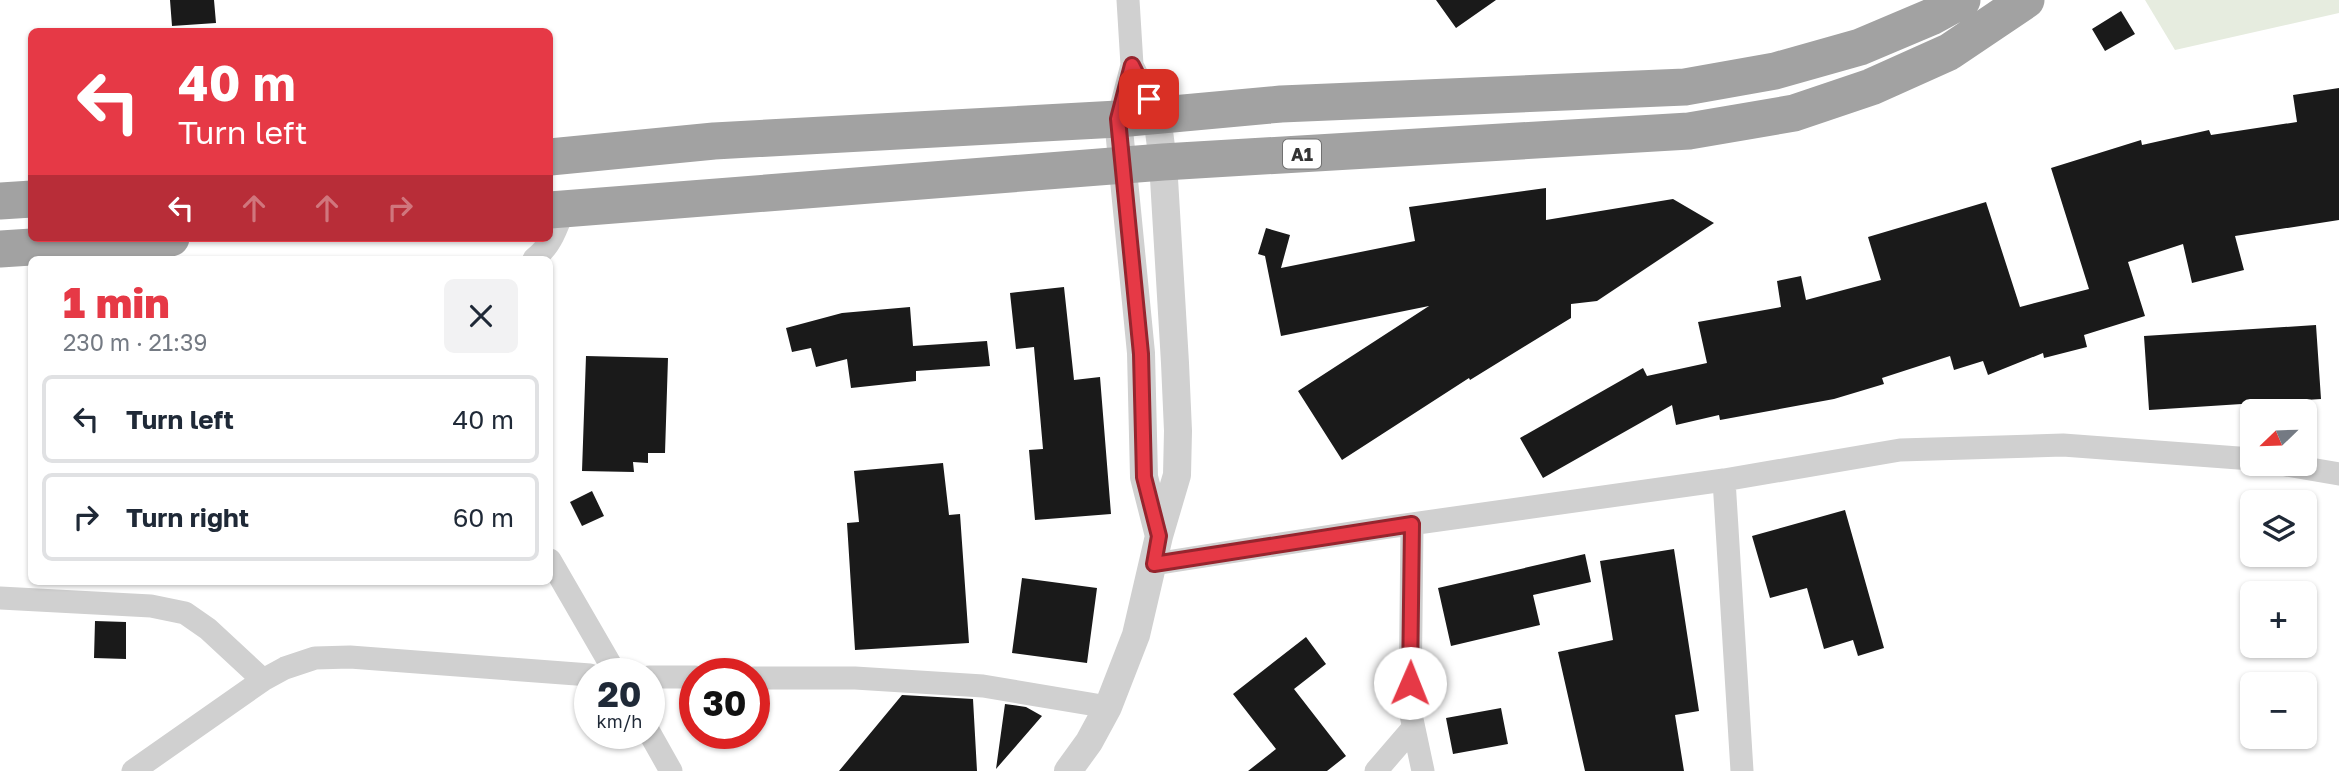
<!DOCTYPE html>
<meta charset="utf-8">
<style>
:root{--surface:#fff;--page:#f2f2f3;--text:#1f2937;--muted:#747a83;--line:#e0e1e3;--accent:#e63946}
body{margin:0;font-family:"Golos Text",sans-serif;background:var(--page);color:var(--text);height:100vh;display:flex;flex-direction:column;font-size:26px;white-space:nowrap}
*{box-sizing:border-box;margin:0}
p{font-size:23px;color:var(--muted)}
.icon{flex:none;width:38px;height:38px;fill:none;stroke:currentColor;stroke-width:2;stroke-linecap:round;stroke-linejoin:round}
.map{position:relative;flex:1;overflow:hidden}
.drawer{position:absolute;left:28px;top:256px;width:525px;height:329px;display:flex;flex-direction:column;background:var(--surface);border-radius:10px;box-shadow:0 2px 5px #0004}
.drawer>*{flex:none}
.top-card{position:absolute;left:28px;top:28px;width:525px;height:214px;border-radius:10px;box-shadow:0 2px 5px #0004;background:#e63946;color:#fff;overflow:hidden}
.needle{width:46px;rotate:247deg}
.controls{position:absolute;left:2240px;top:399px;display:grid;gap:14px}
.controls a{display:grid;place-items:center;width:77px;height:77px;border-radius:10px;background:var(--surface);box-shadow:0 2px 5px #0004;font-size:35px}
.speed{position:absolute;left:574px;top:658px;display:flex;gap:14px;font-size:35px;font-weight:700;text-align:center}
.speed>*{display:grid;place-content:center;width:91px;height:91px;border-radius:50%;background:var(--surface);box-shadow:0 2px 5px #0004;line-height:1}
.speed small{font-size:18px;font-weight:400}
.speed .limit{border:10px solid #d22;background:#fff;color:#111}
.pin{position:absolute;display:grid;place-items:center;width:60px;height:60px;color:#fff;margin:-30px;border-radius:14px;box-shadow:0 4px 10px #0006}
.me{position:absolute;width:77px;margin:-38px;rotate:1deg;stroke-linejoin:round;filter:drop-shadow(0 0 5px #0008)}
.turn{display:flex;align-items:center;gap:24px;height:147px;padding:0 35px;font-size:32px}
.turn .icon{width:91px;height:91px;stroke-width:2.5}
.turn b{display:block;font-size:49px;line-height:60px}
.lanes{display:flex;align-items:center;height:66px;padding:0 35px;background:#0003;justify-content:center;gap:35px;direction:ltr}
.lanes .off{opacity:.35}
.round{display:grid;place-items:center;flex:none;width:74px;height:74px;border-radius:10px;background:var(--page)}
.overview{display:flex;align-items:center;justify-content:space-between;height:119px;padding:0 35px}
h1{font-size:42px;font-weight:800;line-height:52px;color:var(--accent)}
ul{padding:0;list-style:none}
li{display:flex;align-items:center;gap:21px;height:88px;margin:0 14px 10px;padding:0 21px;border:4px solid var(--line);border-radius:10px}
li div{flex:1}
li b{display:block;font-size:26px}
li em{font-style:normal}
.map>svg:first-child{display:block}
.green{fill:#e6ecdf}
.building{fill:#1a1a1a}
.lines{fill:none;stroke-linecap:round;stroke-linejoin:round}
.minor{stroke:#d0d0d0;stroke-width:23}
.tertiary{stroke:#d0d0d0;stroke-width:28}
.trunk{stroke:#a2a2a2;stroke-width:37}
.route-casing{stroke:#96252e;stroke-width:18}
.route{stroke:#e63946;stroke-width:12}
.labels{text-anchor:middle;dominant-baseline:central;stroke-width:7;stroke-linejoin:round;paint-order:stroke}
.shield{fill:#fff;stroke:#707070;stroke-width:2}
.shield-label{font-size:18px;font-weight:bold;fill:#333}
</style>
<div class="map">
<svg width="2339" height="771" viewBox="0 0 2339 771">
<rect width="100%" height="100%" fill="#fff"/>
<!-- green -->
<path class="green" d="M2145,0H2339V13L2175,50Z"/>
<!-- building -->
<path class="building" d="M170,0H214L216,23L172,26Z
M1436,0H1496L1456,28Z
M2121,11L2135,34L2105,51L2092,29Z
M2339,88V220L2235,236L2244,270L2192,283L2183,244L2128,262L2145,316L2084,335L2087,347L2044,358L2043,353L1988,375L1983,361L1954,370L1950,356L1882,378L1884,384L1834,399L1720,420L1719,415L1676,425L1672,405L1543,478L1520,438L1643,368L1647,376L1707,363L1698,322L1781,307L1777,281L1801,276L1806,300L1881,280L1868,237L1986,202L2020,307L2089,289L2051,168L2141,140L2142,145L2209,130L2211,135L2297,122L2293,95Z
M1546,188V220L1673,199L1714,223L1597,301L1571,304V318L1470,380L1469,378L1342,460L1298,391L1429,306L1281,336L1265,256L1258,254L1266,228L1290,235L1281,268L1415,241L1409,207Z
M1064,287L1074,380L1100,377L1111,514L1035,520L1029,450L1043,449L1034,347L1016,349L1010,293Z
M910,307L913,346L987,341L990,366L916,371V381L851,388L847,359L816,367L811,348L792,352L786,328L842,313Z
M2316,325L2321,399L2149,410L2144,336Z
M586,356L668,358L665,453H648V463L633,462L634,472L582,471Z
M943,463L949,515L960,514L969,643L855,650L847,523L859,522L854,471Z
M592,491L604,516L582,526L570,502Z
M1845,510L1884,648L1858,656L1853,640L1824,649L1807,588L1770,598L1752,536Z
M1674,549L1699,711L1675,715L1684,771H1585L1558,652L1613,640L1600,561Z
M1585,554L1591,582L1533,595L1540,625L1451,646L1438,588Z
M1022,578L1097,588L1087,663L1012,653Z
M95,621L126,622V659L94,658Z
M1306,637L1326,664L1294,689L1346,756L1327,771H1248L1276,749L1233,694Z
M902,695L973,699L977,771H839Z
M1005,704L1026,707L1042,716L996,769Z
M1501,708L1508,744L1453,754L1446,718Z"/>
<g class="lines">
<!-- minor -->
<path class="minor" d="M1132,65L1157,116
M1118,119L1132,65L1128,0
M534,259C551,246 556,229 564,209
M2281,464L2339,474
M1724,480L1742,771
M1412,524L1410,710L1423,771
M550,560L616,674
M1154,564L1383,528L1724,480L1900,450L2063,445L2252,459
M0,598L151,606L185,613L208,629L263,680
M649,677H695
M754,678H855L983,686L1108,707
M649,732L671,771
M133,771L263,680L285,668L315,658L350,657L590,675
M1376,771L1413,728"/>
<!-- tertiary -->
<path class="tertiary" d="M1118,119L1141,353L1144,477L1159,536
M1068,771L1089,742L1108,707L1136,635L1159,536L1177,475L1178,431L1175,363L1163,162L1157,116"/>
<!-- trunk -->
<path class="trunk" d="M550,157L714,141L1118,119L1281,104L1685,87L1775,71L1860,47L1931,17L1962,0
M0,201L32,199
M550,210L1163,162L1689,131L1794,113L1871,87L1949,52L2026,0
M0,249L171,238"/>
</g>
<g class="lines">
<defs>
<path id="route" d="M1149,99L1132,65L1118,119L1141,354L1144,477L1159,536L1154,564L1412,524L1410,683"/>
</defs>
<!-- route casing -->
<use href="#route" class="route-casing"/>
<!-- route -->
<use href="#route" class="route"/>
</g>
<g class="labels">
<!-- shield labels -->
<rect class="shield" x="1283" y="139.5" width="38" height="29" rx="5"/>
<g class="shield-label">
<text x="1302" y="154">A1</text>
</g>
</g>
</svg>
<div class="controls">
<a><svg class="needle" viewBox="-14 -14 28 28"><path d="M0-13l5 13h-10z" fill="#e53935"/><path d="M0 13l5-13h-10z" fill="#747a83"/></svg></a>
<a><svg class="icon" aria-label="layers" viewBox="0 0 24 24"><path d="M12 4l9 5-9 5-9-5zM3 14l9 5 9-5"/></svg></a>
<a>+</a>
<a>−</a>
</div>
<div class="speed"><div>20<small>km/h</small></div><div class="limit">30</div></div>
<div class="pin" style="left:1149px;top:99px;background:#d93025"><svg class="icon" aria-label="arrive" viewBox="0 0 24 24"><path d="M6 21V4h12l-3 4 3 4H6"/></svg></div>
<svg class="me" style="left:1410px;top:683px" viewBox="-20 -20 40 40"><circle r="19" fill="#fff"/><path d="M0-13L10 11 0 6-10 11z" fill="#e63946"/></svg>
<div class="top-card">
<div class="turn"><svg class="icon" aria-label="left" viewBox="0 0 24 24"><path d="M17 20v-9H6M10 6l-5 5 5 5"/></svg><div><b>40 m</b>Turn left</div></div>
<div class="lanes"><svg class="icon" aria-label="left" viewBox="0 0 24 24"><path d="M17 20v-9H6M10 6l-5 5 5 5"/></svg><svg class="icon off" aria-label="ahead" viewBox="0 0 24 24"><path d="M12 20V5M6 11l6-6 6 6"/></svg><svg class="icon off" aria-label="ahead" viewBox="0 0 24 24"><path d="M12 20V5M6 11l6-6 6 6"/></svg><svg class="icon off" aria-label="right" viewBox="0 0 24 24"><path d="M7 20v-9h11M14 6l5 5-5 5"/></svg></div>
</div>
<section class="drawer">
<div class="overview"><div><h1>1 min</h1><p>230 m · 21:39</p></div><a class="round"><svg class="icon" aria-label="close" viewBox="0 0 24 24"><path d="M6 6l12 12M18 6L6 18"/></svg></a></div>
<ul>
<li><svg class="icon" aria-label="left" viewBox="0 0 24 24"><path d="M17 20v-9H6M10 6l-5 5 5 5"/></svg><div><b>Turn left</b></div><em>40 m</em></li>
<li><svg class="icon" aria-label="right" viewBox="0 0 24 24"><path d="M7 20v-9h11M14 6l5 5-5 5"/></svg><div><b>Turn right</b></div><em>60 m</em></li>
</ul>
</section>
</div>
